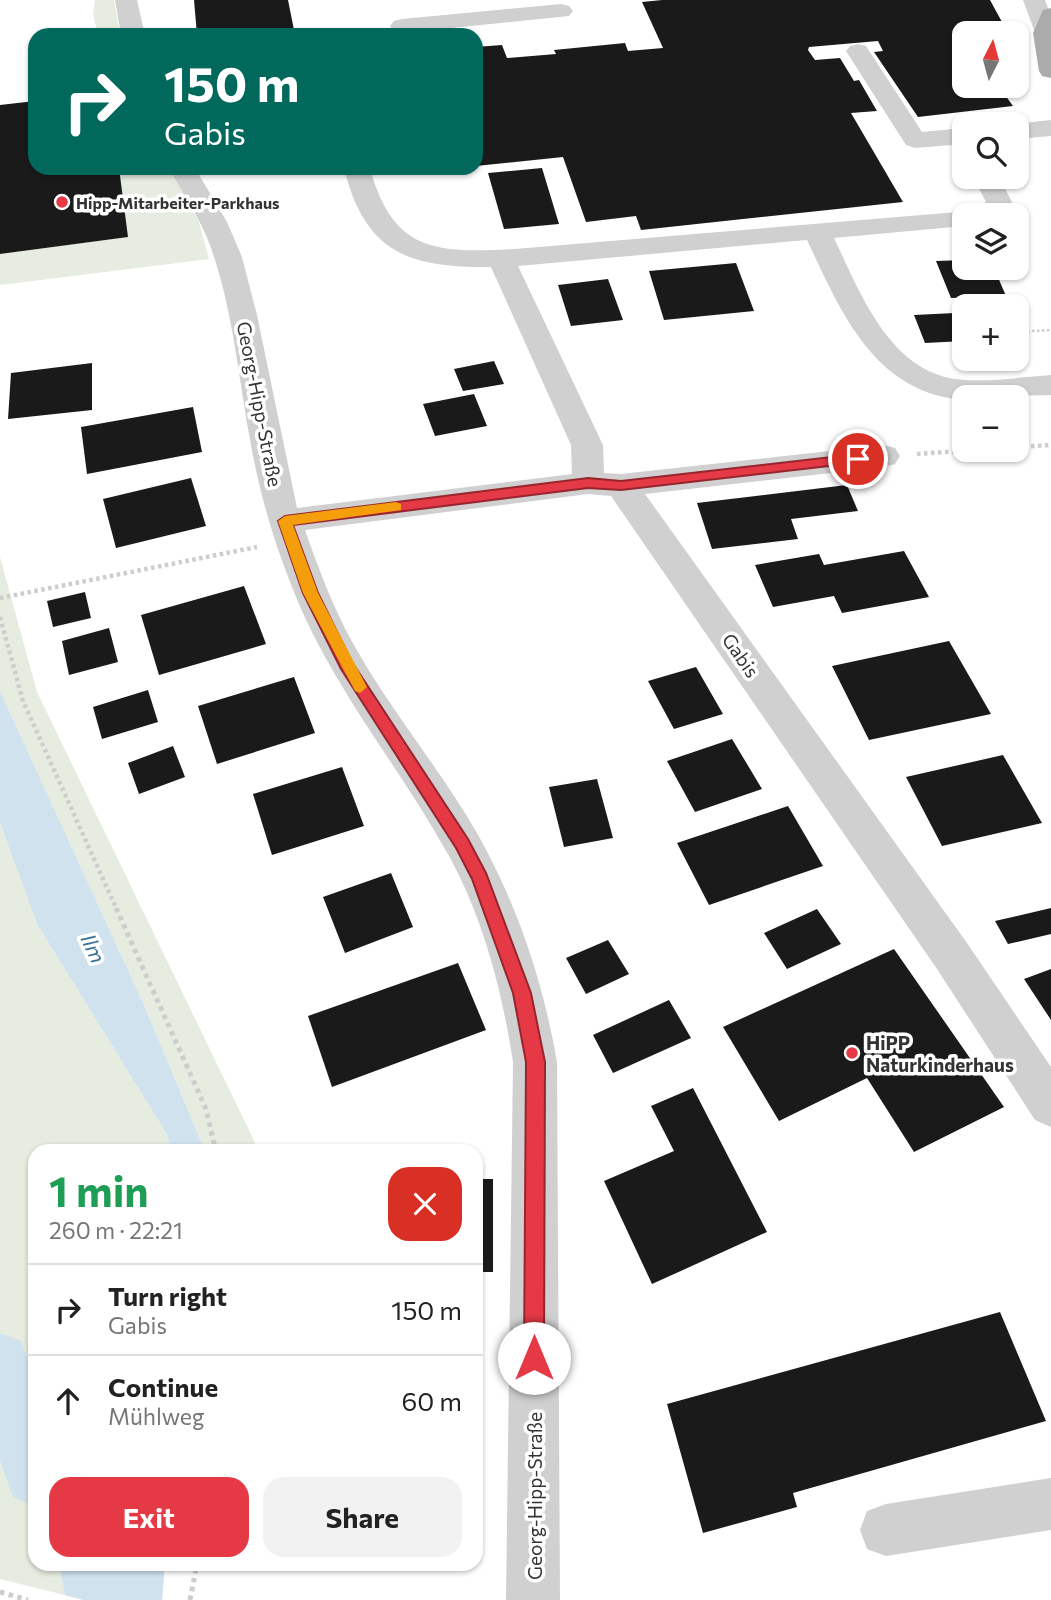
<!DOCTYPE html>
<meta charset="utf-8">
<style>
:root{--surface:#fff;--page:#f2f2f2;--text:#222;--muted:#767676;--line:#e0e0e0;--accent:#e63946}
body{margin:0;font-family:Commissioner,sans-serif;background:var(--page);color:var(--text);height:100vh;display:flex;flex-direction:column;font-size:26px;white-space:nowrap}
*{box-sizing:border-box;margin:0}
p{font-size:23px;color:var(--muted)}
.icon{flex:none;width:38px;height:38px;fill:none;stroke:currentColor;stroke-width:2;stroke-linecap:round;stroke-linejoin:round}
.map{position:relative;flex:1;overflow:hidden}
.drawer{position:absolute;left:28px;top:1144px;width:455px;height:427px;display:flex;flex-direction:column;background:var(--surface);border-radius:21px;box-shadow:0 2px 5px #0004}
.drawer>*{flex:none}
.guide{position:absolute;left:28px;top:28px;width:455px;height:147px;border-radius:21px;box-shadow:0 2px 5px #0004;background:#00695c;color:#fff;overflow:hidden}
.needle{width:46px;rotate:6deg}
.controls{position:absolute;left:952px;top:21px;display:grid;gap:14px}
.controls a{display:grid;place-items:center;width:77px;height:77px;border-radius:14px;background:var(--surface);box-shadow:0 2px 5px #0004;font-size:35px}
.pin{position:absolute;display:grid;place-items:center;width:60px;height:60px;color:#fff;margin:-30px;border:4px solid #fff;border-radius:50%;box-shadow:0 2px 7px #0007}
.me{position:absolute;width:77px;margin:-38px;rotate:0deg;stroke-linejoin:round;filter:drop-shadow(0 0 5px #0008)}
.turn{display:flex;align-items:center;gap:24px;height:147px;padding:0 21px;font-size:32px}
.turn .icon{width:91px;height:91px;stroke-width:2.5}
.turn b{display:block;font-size:49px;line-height:60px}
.round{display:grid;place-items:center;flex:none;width:74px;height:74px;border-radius:21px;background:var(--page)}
.headline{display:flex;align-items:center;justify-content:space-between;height:119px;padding:0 21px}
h1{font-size:42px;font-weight:700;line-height:52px;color:#1e9e55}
.cta{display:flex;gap:14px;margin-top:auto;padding:14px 21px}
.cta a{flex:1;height:80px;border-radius:21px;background:var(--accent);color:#fff;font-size:28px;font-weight:700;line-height:80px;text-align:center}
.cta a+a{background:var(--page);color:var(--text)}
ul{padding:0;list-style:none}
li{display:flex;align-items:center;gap:21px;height:91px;padding:0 21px;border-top:2px solid var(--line)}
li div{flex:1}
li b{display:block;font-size:26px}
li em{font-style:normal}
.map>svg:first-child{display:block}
.green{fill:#e6ecdf}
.water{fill:#cfe2ee}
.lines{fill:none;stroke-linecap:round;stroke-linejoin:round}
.canal{fill:#cfe2ee;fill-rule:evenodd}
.building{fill:#1a1a1a}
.path-far2{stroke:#cdcdcd;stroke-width:2.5;stroke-dasharray:2.5 2.5;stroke-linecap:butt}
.path-far1{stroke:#cdcdcd;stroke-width:4.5;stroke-dasharray:3.5 3.5;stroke-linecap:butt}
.path{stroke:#cdcdcd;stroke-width:5;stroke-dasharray:4.5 4.5;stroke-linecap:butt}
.minor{fill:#d0d0d0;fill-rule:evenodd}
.major{fill:#ababab;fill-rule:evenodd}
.route{fill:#e63946;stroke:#96252e;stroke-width:2}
.slow{fill:#f59e0b}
.poi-dot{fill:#e63946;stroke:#fff;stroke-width:2.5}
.labels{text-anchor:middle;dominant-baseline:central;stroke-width:7;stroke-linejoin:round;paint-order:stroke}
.far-poi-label{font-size:16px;font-weight:bold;fill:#333;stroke:#fff;text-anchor:start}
.street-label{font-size:19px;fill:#333;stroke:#fff}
.poi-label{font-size:19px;font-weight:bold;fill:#333;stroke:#fff;text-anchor:start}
.water-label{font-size:21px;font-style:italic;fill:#3f7597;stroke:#fff}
</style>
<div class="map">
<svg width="1051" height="1600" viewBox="0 0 1051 1600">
<rect width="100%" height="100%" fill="#fff"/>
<!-- green -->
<path class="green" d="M95,0H114L120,35H98L93,14Z
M119,168H170L199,222L209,259L0,285V254L127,237Z
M0,557L37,692L259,1151H205L144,1005L0,691Z
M0,823L37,924L168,1136L169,1151L35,1152V1474L30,1490L35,1510V1564L59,1565L65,1595L0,1579Z"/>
<!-- water -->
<path class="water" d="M0,691L144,1005L205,1151H169L168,1136L37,924L0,823Z
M59,1565H165L162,1600H83L65,1595Z"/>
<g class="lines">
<!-- canal -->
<path class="canal" d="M0,1333L21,1341L35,1380V1506L13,1497L0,1460Z"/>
</g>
<!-- building -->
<path class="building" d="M194,0H288L295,35H197Z
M662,0H990L1008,33H964V86H1007L1011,91H1002L1013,106L918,117L874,52L883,51L878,41L809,47L808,50L815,60L840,58L854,81L859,80L877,111L851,113L903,202L641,230L636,216L586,222L563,157L476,166V47L502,45L507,58L556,54L554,50L625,43L628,51L663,48L642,2Z
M35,101V168H119L128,237L0,254V105Z
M542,168L559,224L504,229L488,173Z
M964,260V268H994L1006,296L951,298L936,261Z
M736,263L754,311L664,320L649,271Z
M608,279L623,320L571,326L558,285Z
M955,313L964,341L925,343L914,315Z
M494,361L504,384L463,391L454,369Z
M92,363V410L8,419L11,373Z
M474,394L487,426L435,436L423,404Z
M193,407L202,452L87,474L81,427Z
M191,478L206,526L116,548L103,499Z
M847,485L858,511L791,519L798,539L712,549L697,503Z
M904,551L929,597L842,613L834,596L773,607L755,565L819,554L824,565Z
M244,586L266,644L159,675L141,615Z
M85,592L91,618L53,627L47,601Z
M109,628L118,662L69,675L62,641Z
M949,641L991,714L869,740L832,666Z
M696,667L723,714L674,729L648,681Z
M294,677L315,733L217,764L198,706Z
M148,690L158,722L102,739L93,707Z
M732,739L762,789L695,812L667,761Z
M173,746L185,777L139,794L128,763Z
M1003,755L1042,823L942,846L906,777Z
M342,767L364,826L272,855L253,794Z
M597,779L613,838L564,847L549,787Z
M788,806L823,866L709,905L677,843Z
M391,873L413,927L345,953L323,897Z
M1051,908V934L1008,944L995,921Z
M817,909L841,944L787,969L764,933Z
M608,940L629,974L586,994L566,958Z
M894,949L1004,1107L914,1152L867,1078L779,1121L723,1027Z
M458,963L486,1030L332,1087L308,1016Z
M1051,969V1020L1024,979Z
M669,1000L691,1038L613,1073L593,1035Z
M693,1088L767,1232L652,1284L604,1181L674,1151L651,1106Z
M476,1179H493V1272H476Z
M1000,1312L1046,1421L793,1493L797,1507L703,1533L667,1404Z"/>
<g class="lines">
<!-- path-far2 -->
<path class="path-far2" d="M1017,332L1051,330
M962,341L964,345"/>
<!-- path-far1 -->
<path class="path-far1" d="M1017,447L1051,445
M917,454L974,450
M0,598L257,547
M0,617L23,701L117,910"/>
<!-- path -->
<path class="path" d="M116,908L206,1109L216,1152
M0,1592L28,1600
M190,1600L197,1564"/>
<!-- minor -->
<path class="minor" d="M115,0H137L145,35H121Z
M1023,0H1045L1051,16V39L1037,38Z
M561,4L569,6L573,11L569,16L402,33L394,31L390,26L394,21L402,19Z
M858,44L866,46L922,132L964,128V144L915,148L906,145L846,51L850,46Z
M1051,120V136L1017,139V124H1013Z
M169,168H195L227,222L242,257L257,315L297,508L572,474L571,445L491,267C409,268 365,253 344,168H370C393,253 437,253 515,249L970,211L986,202L973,177H999L1012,202L1006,215H964V226L834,238C859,290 888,369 955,379C986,383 1019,377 1051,375V395L964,397V400C874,393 841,312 807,240L518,266L603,445L604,473L621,474L884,445L895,448L900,456L895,464L884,467L645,494L967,943L1051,1067V1127L1035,1120L937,969L611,496L588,494L305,530C319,570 334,610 355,647C392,712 440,769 477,833C517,904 543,981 557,1062L560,1600H506L513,1062C502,991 484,920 449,856C398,764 330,685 292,587C272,537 258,487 249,434C238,372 232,307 211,248C201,219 183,194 169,168Z
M1051,1478V1530L886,1556L867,1549L860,1530L867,1511L886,1504Z"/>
<!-- major -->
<path class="major" d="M1051,8V78L1042,76L1039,71L1033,33L1043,10Z"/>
</g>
<!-- route -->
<path class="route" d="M858,454L864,459L863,462L621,490L588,488L293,525L318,593L352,662L468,839L486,873L531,993L545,1062L544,1358L541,1365L534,1368L527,1365L524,1358L526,1062L513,993L472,879L456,848L341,669L303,593L278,521L285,516L588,478L621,481Z"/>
<!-- slow -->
<path class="slow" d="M396,502L401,504V510L293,525L318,593L367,687L360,693L355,691L303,593L278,521L285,516Z"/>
<!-- markers -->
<g class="poi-dot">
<circle cx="62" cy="202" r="7"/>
<circle cx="852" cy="1053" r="7"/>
</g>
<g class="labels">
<!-- far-poi labels -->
<g class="far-poi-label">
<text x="76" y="202">Hipp-Mitarbeiter-Parkhaus</text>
</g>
<!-- street labels -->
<g class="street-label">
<text transform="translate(260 404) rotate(79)">Georg-Hipp-Straße</text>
<text transform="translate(741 655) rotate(55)">Gabis</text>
<text transform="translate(534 1496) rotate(-90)">Georg-Hipp-Straße</text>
</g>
<!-- poi labels -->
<g class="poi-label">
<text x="866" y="1042">HiPP<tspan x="866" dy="22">Naturkinderhaus</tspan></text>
</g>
<!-- water labels -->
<g class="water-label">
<text transform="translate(94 948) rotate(65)">Ilm</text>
</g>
</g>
</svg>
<div class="controls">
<a><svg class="needle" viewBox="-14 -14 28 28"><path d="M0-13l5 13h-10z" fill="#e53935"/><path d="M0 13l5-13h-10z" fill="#767676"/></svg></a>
<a><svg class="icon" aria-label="search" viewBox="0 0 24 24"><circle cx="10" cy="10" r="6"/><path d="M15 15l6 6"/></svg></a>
<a><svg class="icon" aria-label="layers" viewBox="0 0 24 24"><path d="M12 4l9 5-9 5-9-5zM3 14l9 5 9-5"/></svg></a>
<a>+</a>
<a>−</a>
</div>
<div class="pin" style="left:858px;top:459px;background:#d93025"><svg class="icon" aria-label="arrive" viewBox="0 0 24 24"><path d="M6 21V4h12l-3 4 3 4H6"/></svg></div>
<svg class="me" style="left:534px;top:1358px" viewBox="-20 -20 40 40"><circle r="19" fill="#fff"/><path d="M0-13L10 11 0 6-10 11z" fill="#e63946"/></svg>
<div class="guide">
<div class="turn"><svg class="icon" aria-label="right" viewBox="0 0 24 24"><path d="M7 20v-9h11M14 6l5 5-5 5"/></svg><div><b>150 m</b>Gabis</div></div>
</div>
<section class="drawer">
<div class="headline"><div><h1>1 min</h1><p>260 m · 22:21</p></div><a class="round" style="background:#d93025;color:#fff"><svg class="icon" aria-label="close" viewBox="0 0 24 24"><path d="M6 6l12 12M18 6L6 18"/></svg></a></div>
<ul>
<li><svg class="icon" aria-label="right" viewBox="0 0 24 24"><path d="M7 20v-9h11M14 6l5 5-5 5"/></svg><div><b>Turn right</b><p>Gabis</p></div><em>150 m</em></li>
<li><svg class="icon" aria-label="ahead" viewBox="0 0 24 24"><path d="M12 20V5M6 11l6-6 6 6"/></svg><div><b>Continue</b><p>Mühlweg</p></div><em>60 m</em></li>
</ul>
<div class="cta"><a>Exit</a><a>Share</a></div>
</section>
</div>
